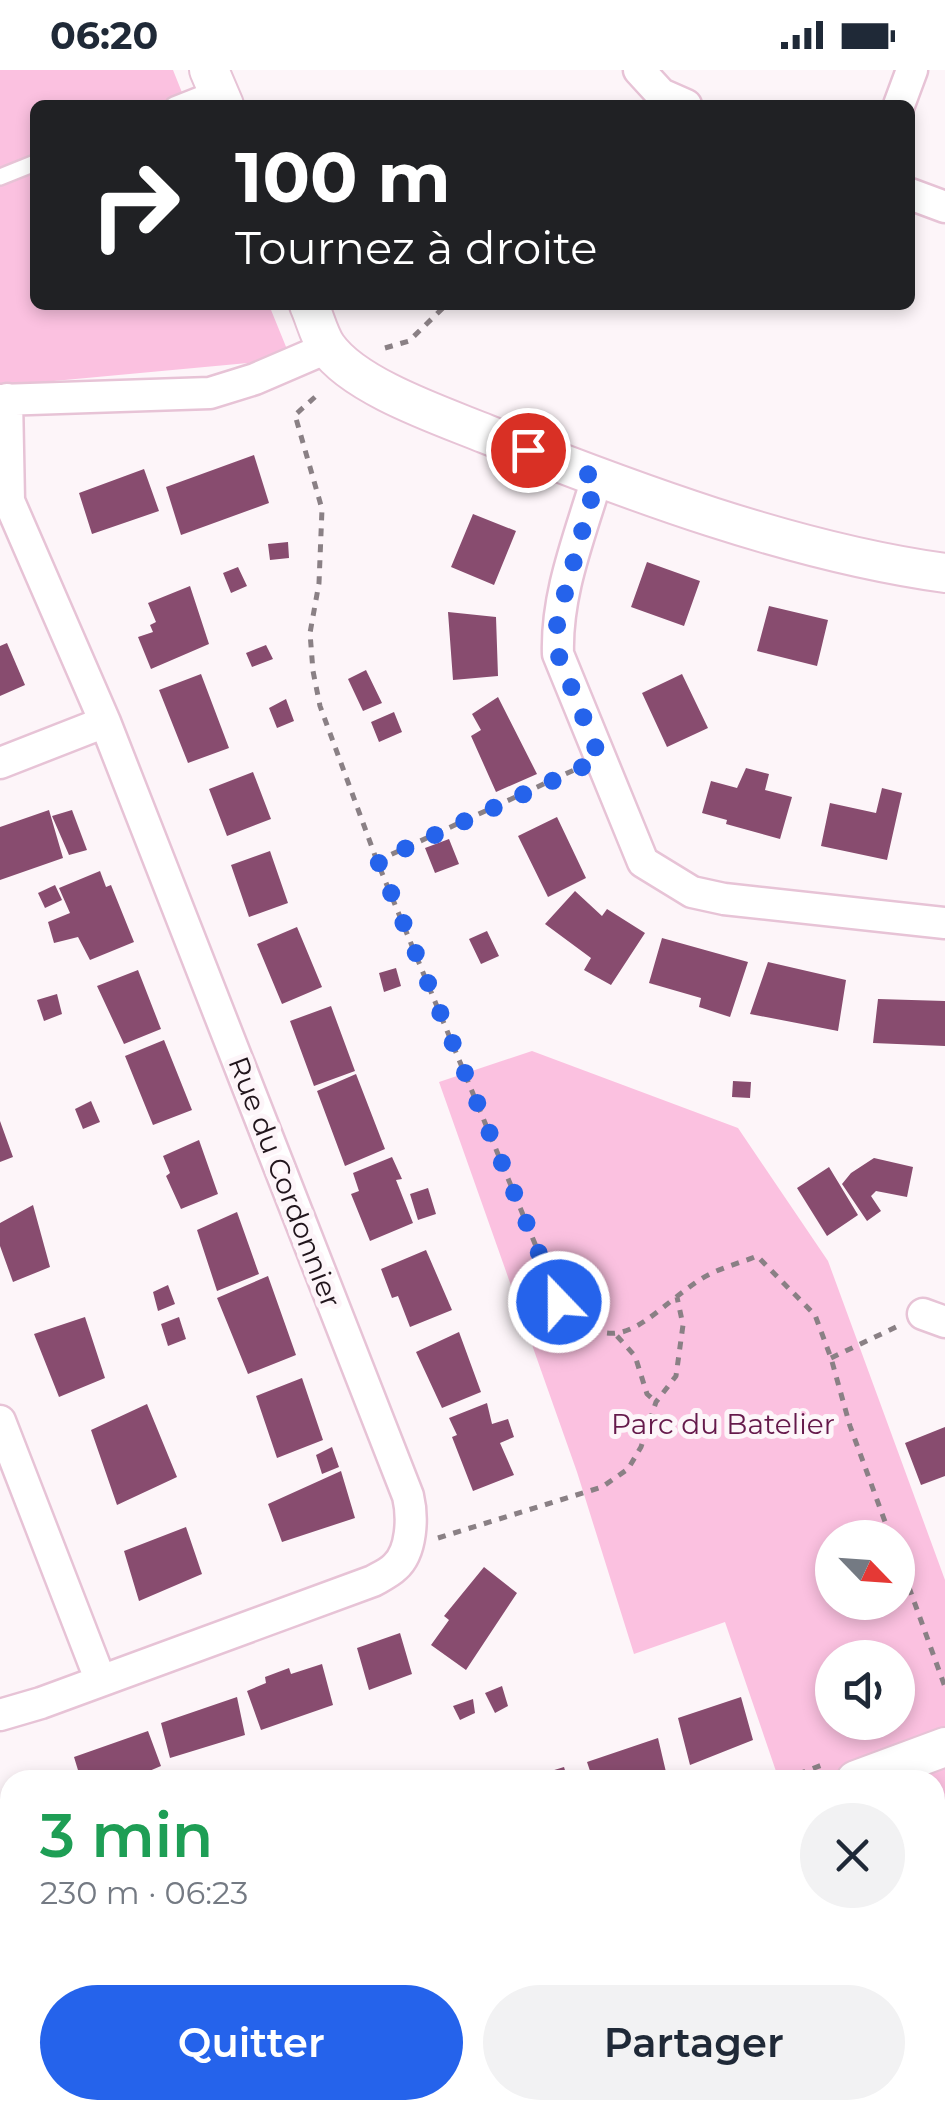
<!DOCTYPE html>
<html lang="fr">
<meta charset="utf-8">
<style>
:root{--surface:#fff;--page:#f2f2f3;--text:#1f2937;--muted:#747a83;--accent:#2563eb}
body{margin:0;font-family:Montserrat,sans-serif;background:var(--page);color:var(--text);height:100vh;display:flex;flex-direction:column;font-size:38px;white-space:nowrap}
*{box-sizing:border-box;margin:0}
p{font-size:32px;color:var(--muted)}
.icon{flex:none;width:55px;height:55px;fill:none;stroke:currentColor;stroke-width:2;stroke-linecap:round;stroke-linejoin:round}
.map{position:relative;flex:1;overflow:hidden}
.panel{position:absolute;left:0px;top:1700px;width:945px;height:350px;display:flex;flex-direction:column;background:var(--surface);border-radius:30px 30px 0 0;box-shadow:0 5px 15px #0003}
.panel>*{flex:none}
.guide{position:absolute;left:30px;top:30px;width:885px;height:210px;border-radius:15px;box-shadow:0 5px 15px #0003;background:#202124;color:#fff;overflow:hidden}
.needle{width:65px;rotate:115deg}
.fabs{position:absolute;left:815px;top:1450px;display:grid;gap:20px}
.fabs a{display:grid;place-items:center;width:100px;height:100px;border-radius:50%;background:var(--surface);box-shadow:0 5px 15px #0003;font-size:50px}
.pin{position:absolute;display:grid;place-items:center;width:85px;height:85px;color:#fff;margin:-42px;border:5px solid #fff;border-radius:50%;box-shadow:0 2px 10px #0007}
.me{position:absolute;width:110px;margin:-55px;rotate:338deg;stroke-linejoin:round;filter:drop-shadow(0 0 8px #0008)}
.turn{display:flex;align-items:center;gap:35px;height:210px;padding:0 40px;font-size:45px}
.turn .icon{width:130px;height:130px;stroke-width:2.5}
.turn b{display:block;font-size:70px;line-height:85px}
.round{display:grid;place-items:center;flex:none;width:105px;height:105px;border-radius:52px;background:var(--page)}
.head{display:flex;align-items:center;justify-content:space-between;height:170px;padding:0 40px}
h1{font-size:60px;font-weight:600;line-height:75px;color:#1e9e55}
.action{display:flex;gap:20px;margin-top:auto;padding:20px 40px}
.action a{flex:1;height:115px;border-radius:60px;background:var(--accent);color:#fff;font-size:40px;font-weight:600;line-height:115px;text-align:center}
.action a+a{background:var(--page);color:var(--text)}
.status{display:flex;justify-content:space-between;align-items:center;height:70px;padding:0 50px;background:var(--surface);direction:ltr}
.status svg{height:28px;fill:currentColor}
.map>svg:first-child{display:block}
.green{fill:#fbc1e0;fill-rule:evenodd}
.building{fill:#884c6f}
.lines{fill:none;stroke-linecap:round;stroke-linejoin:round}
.service-casing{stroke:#e7c3d6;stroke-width:20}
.minor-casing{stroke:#e7c3d6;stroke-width:35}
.tertiary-casing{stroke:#e7c3d6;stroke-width:42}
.path{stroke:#8a8085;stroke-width:5;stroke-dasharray:8 8;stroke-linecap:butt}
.service{stroke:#fff;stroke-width:15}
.minor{stroke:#fff;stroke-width:30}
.tertiary{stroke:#fff;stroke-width:38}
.route{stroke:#2563eb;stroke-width:18;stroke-dasharray:0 32.4}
.labels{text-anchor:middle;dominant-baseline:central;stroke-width:10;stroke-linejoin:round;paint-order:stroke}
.street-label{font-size:28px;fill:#21151c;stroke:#fdf5f9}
.park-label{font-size:28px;fill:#65194b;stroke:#fdf5f9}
</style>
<div class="status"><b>06:20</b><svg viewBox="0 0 49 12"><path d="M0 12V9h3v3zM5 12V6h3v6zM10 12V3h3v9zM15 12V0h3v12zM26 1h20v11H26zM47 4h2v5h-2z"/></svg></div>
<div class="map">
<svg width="945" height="2050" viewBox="0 0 945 2050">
<rect width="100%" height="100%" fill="#fdf5f9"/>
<!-- green -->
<path class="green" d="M0,0H173L187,35H35V235H269L291,289L0,316Z
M532,981L738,1058L828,1191L945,1510V1801L935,1772V1710H913L907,1691L856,1710H779L725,1552L634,1584L577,1402L439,1012ZM832,1468H898V1532H832ZM832,1588H898V1652H832Z
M945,1870V2050H845L846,2040H935V1873Z"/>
<!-- building -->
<path class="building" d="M254,385L269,433L181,465L166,417Z
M144,399L159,441L92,464L79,423Z
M473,444L516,461L494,515L451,497Z
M288,472L289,488L270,490L268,474Z
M647,492L700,511L684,556L631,537Z
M238,497L247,516L231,523L223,503Z
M190,516L209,574L151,599L138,567L153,562L150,555L156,552L148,533Z
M769,536L828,550L817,596L757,581Z
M448,542L496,547L498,606L453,610Z
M7,573L25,615L0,626V576Z
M266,575L273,589L252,597L246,583Z
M366,600L382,633L363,641L348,609Z
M201,604L229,678L188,693L159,620Z
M682,604L708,658L667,677L642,623Z
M498,627L537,704L496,722L471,666L481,660L472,644Z
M286,629L294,651L277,658L269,638Z
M394,642L402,662L379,672L371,652Z
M746,698L769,704L765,720L792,727L780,769L726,754L727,750L702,743L711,711L737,718Z
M253,702L271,749L227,766L209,719Z
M882,718L902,723L887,790L821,776L830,733L876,743Z
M49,740L63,788L0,810V757Z
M72,740L87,780L69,785L52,746Z
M557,747L586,808L548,827L518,766Z
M449,769L459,794L435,803L425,778Z
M270,781L288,833L249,847L231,795Z
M100,801L106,817L111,815L134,872L90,890L78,867L54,873L48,852L70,843L59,818Z
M55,815L62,830L45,838L38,823Z
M575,821L602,846L607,839L645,863L611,915L584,900L591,888L545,854Z
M297,857L322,917L282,934L257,874Z
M487,861L499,886L481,894L469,869Z
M662,868L748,892L730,947L699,937L701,928L649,913Z
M768,892L846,910L838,961L750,944Z
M396,898L401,916L384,922L379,903Z
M138,900L161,959L124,974L97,916Z
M57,924L62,944L44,951L37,930Z
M878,929L945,931V976L873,973Z
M331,936L355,1001L314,1016L290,951Z
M164,970L192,1040L153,1055L125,986Z
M356,1004L385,1079L345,1096L317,1021Z
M733,1011L751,1012L750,1028L732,1027Z
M91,1031L100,1052L83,1059L75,1039Z
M0,1051L13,1087L0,1092Z
M199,1070L218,1124L181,1139L166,1106L170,1103L163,1086Z
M392,1087L402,1109L396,1110L413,1153L370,1171L351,1124L359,1121L353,1103Z
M874,1088L913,1097L907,1127L876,1121L871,1126L881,1141L867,1151L842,1114L851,1103Z
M829,1097L858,1145L827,1166L797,1118Z
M428,1118L436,1144L418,1150L410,1124Z
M33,1135L50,1197L13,1212L0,1176V1153Z
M237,1142L259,1204L217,1221L197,1160Z
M426,1180L452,1240L410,1257L398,1226L392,1228L381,1199Z
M268,1206L296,1285L248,1304L217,1228Z
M168,1215L175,1234L158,1241L153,1222Z
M85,1247L105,1308L59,1327L34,1264Z
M179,1247L186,1269L168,1276L161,1254Z
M459,1262L481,1322L442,1338L416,1282Z
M302,1308L323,1370L277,1388L256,1326Z
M487,1333L492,1354L508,1349L514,1367L500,1373L514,1405L473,1421L452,1367L457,1365L449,1348Z
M147,1334L177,1407L117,1435L91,1360Z
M945,1357V1406L921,1415L905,1373Z
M332,1377L339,1397L322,1404L316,1385Z
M341,1401L355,1448L282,1472L268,1434Z
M186,1457L202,1504L139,1531L124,1481Z
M484,1497L517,1523L466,1600L431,1575L449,1550L444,1546Z
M400,1563L412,1604L369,1620L357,1578Z
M322,1594L333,1635L261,1660L247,1621L266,1613L265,1607L289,1598L291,1604Z
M502,1616L508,1636L495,1643L485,1623Z
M237,1627L245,1665L170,1688L161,1653Z
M741,1627L753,1670L690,1695L678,1648Z
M473,1629L475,1643L460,1650L453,1636Z
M148,1661L161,1696L128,1710H81L74,1687Z
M658,1668L666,1702L641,1710H593L587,1692Z
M564,1697L568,1710H525V1709Z
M10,1880V1940L0,1941V1881Z
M687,2040H753L756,2050H690Z
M781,2040H847V2043L782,2050Z"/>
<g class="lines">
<defs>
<path id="service" d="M174,35L217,18
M0,107L35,93"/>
<path id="minor" d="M639,0L661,24L686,35
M899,35L912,0
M910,124L945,137
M0,330L210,323L255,309L327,278
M597,408C580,466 556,523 558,584L643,792L692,822L724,829L945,853
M0,693L105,652
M923,1244L945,1252
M0,1351L100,1609
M0,1645L41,1633L373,1511C380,1507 389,1503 395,1497C412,1482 413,1447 408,1426L105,652L9,431L7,329
M125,2040L129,2050"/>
<path id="tertiary" d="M209,0L224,35
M309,235C315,248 319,266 327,277C355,317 442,346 486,364C630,421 792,482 945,503
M856,1710L945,1677
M0,2014L10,2013"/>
</defs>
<!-- service casing -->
<use href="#service" class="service-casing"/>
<!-- minor casing -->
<use href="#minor" class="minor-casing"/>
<!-- tertiary casing -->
<use href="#tertiary" class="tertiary-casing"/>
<!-- path -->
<path class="path" d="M385,278L409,271L446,235
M315,327L295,345L322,439L319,513L310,563L313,601L320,636L377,791L559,1232C617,1296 643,1248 698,1211C715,1199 738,1194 757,1186L815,1245L831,1288L850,1356L891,1468
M377,791L574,700
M617,1266L635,1286L647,1324L656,1332
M831,1288L896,1257
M438,1468L602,1417L628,1399L641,1377L656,1332L676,1306L683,1255L677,1227
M898,1487L945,1617
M783,1710L827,1693
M935,2027L945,2014
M924,2050L929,2040"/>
<!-- service -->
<use href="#service" class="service"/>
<!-- minor -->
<use href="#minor" class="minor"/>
<!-- tertiary -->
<use href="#tertiary" class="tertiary"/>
</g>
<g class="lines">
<!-- route -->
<path class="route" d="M528,380L597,408L557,552L558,584L600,689L378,791L559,1232"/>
</g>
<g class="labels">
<!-- street labels -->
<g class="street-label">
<text transform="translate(285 1112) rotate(69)">Rue du Cordonnier</text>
</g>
<!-- park labels -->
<g class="park-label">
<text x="723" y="1354">Parc du Batelier</text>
</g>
</g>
</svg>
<div class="fabs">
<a><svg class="needle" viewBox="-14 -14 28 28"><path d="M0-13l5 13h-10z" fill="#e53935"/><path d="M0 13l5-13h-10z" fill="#747a83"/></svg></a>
<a><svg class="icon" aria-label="sound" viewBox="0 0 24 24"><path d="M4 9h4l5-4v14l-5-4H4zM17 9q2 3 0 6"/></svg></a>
</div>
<div class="pin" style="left:528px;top:380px;background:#d93025"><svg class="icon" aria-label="arrive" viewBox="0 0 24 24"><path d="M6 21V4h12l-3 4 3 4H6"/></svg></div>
<svg class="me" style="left:559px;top:1232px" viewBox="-20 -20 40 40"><circle r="17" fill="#2563eb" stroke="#fff" stroke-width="3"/><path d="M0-11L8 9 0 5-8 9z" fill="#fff"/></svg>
<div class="guide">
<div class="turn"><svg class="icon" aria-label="right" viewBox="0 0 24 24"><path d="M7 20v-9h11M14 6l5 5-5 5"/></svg><div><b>100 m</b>Tournez à droite</div></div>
</div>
<section class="panel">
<div class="head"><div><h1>3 min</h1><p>230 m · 06:23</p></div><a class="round"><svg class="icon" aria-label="close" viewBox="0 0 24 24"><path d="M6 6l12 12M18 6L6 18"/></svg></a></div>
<div class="action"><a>Quitter</a><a>Partager</a></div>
</section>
</div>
